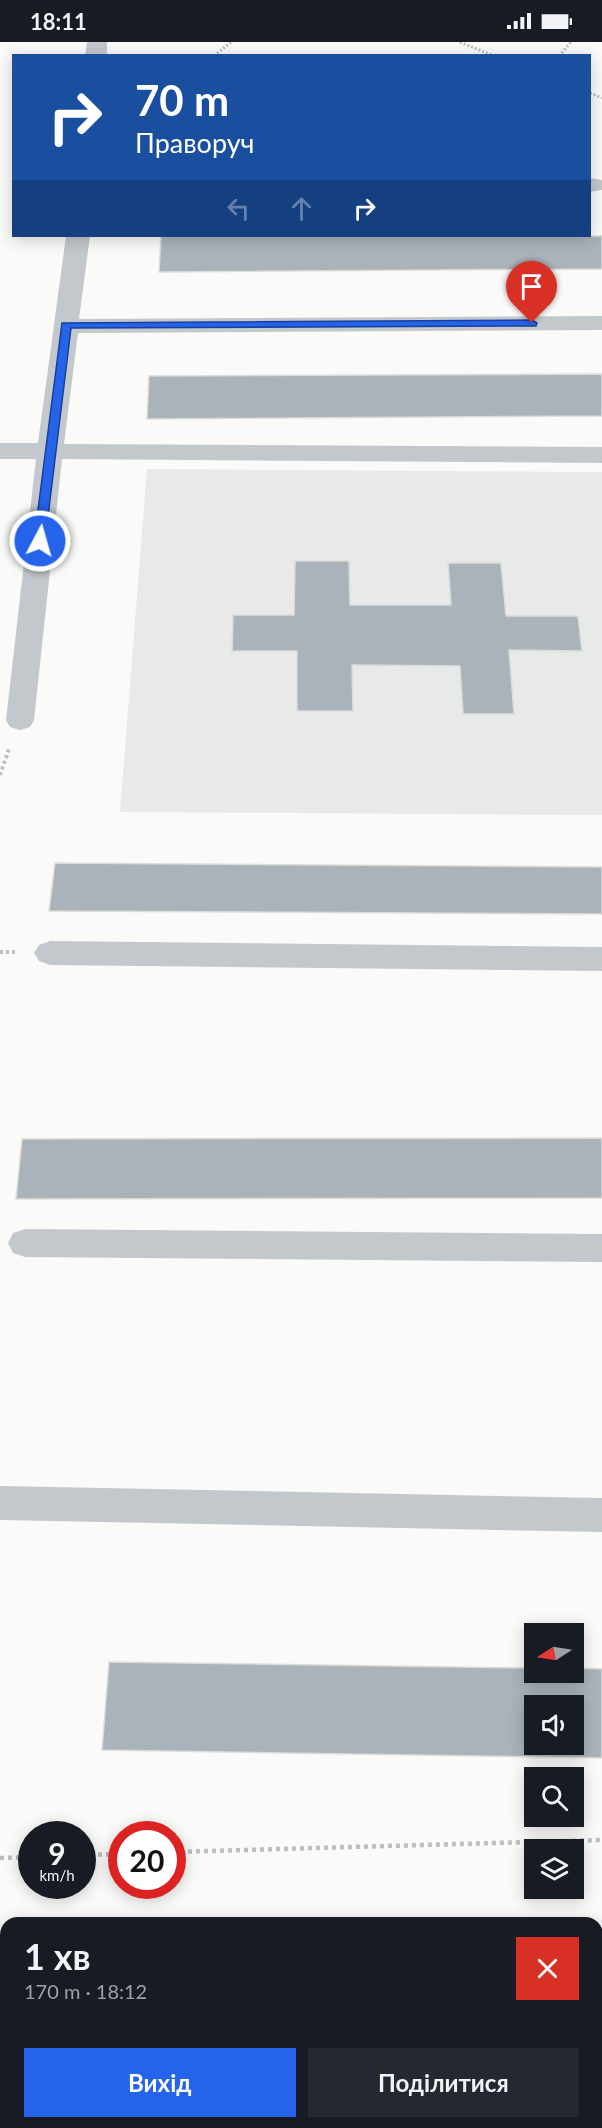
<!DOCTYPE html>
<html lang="uk">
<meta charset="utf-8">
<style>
:root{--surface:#171b24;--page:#242831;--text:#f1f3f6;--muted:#9ea1a6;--accent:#2563eb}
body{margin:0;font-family:Lato,sans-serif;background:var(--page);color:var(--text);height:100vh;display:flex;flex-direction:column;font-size:22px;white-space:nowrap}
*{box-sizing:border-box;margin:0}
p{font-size:20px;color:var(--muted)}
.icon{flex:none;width:33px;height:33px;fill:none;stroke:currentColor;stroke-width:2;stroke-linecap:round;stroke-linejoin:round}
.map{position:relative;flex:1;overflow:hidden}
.details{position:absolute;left:0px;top:1875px;width:603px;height:212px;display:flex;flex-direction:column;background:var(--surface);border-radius:18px 18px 0 0;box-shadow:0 3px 15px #0003}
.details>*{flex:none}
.top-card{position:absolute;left:12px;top:12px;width:579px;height:183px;border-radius:0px;box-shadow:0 3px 15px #0003;background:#1a4fa0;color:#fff;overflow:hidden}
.needle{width:39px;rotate:258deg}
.fabs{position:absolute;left:524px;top:1581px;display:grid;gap:12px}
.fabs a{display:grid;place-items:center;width:60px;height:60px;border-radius:0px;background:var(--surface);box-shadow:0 3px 15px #0003;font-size:30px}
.speed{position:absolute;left:18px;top:1779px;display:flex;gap:12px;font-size:30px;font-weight:700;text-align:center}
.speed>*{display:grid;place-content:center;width:78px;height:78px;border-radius:50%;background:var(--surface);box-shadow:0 3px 15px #0003;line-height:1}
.speed small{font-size:15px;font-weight:400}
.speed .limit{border:9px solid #d22;background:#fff;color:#111}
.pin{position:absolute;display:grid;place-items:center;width:51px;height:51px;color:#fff;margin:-62px -26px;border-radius:50% 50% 50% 0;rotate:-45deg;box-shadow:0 0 6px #0007}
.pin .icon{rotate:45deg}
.me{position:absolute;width:66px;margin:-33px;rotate:6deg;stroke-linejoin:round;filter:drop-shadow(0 0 4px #0008)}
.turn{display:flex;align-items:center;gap:21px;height:126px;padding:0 24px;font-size:27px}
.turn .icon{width:78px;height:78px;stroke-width:2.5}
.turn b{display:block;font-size:42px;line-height:51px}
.lanes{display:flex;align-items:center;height:57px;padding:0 24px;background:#0003;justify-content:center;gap:30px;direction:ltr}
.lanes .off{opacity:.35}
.round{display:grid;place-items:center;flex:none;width:63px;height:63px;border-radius:0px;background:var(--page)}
.head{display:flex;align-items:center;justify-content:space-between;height:102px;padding:0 24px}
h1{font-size:36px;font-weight:700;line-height:45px}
.cta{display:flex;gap:12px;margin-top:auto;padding:12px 24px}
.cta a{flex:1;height:69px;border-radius:0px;background:var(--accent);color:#fff;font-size:24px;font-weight:700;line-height:69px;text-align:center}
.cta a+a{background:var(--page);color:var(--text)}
.status{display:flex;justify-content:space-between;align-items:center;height:42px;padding:0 30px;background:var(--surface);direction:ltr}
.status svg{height:16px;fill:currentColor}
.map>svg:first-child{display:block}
.built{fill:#e8e9e9}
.green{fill:#dadfd7}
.building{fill:#aab3b9;stroke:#dcdcda;stroke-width:1.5;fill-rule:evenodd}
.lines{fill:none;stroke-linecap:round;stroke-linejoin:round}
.path-far2{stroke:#bbbfc2;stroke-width:3;stroke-dasharray:2 2;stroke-linecap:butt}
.path-far1{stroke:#bbbfc2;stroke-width:4;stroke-dasharray:3 3;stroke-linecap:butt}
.path{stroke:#bbbfc2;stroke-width:4.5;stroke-dasharray:4 4;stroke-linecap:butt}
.minor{fill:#c3c8cc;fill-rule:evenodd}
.route{fill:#2563eb;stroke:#184099;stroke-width:1.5}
</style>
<div class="status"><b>18:11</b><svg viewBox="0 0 49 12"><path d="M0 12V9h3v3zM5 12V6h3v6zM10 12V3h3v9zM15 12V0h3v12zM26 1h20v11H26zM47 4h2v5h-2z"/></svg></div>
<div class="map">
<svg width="602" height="2086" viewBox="0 0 602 2086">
<rect width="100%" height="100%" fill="#fafaf8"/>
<!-- built -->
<path class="built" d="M147,427L602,430V773L120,770Z"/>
<!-- green -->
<path class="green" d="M0,1997H6V2076H0Z
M597,2000H602V2086H327V2080H597Z"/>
<!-- building -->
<path class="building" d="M161,194H602V227L159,230Z
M602,332V374L147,377L149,334Z
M295,519H349L350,563H451L448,521H501L506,574H578L582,609L509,608L514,672H463L460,624L352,623L353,669H297V609H232L233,573H294Z
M55,821L602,825V872L49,869Z
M602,1096V1156L16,1157L22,1097Z
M109,1620L534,1626V1630H573V1626L602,1627V1716L102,1708ZM534,1664H573V1702H534Z"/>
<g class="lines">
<!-- path-far2 -->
<path class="path-far2" d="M460,0L494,14
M214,14L231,0
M559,14L571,0
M590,51L602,56"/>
<!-- path-far1 -->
<path class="path-far1" d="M0,733L9,707
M0,910H16"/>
<!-- path -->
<path class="path" d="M172,1810L602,1798
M82,1813L122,1812
M0,1816L32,1815
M0,2030H6
M348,2080L355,2086"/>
<!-- minor -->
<path class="minor" d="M87,0H107V14H85Z
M590,136L602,138V148L590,150Z
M66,194H90L79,277L602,274V288L78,291L64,402L602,405V421L62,417L34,678L30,685L20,688L10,685L6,678L36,417H0V401H38Z
M50,899L602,905V929L50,923L39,919L34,911L39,903Z
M25,1187L602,1192V1220L25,1215L13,1211L8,1201L13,1191Z
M0,1444L602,1456V1490L0,1478Z
M597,1903H602V1947H597Z
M0,1907H6V1951H0Z"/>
</g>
<!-- route -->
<path class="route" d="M532,278L537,281L536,284L71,286L45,499L40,502L34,499L62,281Z"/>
</svg>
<div class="fabs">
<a><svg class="needle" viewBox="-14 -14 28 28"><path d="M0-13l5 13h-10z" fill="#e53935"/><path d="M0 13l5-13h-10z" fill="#9ea1a6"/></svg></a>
<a><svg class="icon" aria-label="sound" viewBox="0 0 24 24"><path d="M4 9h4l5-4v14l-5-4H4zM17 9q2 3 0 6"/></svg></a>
<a><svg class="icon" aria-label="search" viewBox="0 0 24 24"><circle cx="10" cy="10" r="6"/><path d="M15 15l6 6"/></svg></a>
<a><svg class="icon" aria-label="layers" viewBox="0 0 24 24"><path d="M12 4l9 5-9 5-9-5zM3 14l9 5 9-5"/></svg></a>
</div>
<div class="speed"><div>9<small>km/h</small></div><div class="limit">20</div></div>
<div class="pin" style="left:532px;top:281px;background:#d93025"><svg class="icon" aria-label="arrive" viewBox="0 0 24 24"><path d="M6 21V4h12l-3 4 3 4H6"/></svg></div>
<svg class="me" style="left:40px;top:499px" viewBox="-20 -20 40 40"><circle r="17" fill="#2563eb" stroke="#fff" stroke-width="3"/><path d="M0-11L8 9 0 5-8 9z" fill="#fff"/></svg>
<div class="top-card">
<div class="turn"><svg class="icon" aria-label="right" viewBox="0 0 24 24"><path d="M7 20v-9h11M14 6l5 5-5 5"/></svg><div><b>70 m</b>Праворуч</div></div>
<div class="lanes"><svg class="icon off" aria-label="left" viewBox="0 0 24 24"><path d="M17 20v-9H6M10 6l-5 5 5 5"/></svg><svg class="icon off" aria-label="ahead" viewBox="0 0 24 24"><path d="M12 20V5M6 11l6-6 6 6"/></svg><svg class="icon" aria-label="right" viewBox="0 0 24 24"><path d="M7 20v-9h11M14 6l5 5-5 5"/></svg></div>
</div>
<section class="details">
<div class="head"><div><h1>1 хв</h1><p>170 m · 18:12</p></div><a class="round" style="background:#d93025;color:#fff"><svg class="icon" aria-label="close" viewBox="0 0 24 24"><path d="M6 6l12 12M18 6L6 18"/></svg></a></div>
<div class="cta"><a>Вихід</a><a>Поділитися</a></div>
</section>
</div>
